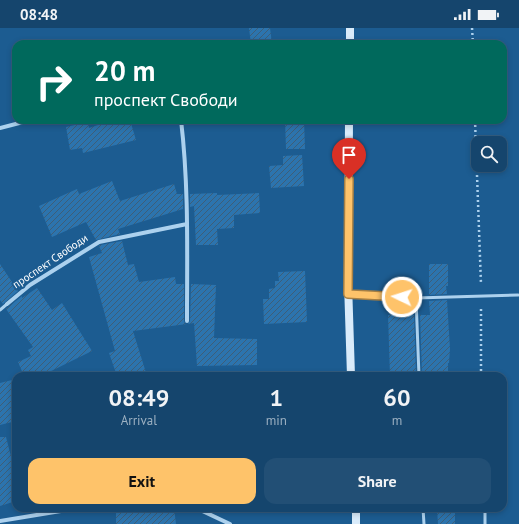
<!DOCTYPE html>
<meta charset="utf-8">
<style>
:root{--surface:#15456d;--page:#224f75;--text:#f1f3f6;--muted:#9db1c2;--line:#345d80;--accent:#fec36a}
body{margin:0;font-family:"PT Sans",sans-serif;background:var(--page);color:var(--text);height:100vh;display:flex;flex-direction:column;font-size:15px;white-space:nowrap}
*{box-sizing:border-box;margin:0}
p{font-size:13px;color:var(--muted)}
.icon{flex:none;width:22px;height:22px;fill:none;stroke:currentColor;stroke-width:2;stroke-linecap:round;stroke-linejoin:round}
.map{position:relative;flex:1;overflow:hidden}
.sheet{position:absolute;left:12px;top:344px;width:495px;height:140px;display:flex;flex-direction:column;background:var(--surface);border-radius:12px;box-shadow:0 2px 6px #0003,0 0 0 1px var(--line)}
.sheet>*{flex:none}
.top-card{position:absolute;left:12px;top:12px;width:495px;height:84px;border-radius:12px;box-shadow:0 2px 6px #0003,0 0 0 1px var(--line);background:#00695c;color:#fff;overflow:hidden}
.tools{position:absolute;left:471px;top:108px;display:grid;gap:8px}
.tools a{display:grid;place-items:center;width:36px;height:36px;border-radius:8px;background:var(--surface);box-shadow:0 2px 6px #0003,0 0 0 1px var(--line);font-size:20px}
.pin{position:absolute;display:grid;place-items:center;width:34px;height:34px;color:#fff;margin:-41px -17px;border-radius:50% 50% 50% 0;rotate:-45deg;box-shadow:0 0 4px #0007}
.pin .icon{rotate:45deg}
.me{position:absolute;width:44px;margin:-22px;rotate:274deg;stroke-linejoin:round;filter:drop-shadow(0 0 3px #0008)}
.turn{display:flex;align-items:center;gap:14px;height:84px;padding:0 16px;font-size:18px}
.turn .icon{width:52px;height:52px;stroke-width:2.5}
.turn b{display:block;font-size:28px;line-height:34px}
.eta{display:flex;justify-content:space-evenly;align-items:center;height:68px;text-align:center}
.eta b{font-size:24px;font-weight:800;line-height:28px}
.primary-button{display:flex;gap:8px;margin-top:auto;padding:8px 16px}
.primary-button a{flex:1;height:46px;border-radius:12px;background:var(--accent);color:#111;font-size:16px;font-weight:800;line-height:46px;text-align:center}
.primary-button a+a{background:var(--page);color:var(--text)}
.status{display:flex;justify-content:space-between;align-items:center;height:28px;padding:0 20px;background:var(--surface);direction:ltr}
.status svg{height:11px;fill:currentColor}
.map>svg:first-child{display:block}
.building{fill:url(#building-hatch)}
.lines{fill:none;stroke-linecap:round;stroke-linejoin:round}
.path{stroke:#acd1ee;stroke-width:2.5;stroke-dasharray:2 3;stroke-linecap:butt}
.service{stroke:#acd1ee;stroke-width:3}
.minor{stroke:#acd1ee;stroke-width:4}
.secondary{stroke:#d9ebfa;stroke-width:8}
.route-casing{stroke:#a57f45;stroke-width:10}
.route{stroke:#fec36a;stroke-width:7}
.labels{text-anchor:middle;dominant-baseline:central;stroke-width:4;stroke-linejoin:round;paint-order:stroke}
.street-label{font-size:11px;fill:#fff;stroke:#1c5c91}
</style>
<div class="status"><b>08:48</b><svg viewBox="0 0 49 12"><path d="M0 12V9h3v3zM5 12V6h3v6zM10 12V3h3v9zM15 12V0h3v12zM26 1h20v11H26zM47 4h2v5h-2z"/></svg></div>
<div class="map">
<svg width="519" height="496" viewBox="0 0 519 496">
<defs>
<pattern id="building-hatch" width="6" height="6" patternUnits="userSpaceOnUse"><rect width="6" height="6" fill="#2c74ae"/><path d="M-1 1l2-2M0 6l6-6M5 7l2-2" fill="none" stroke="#3e5e78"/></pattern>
</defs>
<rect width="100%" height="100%" fill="#1c5c91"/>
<!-- building -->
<path class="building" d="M249,0H270L272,16H251Z
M113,92H130L136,112L83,125L82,120L70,122L66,99L88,94L89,100Z
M285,92H304L305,121H286Z
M302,127L304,158L271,160L269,138L283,137V128Z
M112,153L120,173L174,156L177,166H183V181L118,201L120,206L96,212L86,194L52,209L39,178L77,161L79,166Z
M217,165V167L259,165L260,185L234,187V200L217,201L218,217H196L194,178L190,179V166Z
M122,213L128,237L134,236L139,254L175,249L176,256H184V293L185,296H187L133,303L147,348H117L109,325L115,323L89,229L102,225L99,218L100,217Z
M0,236L18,263L3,276L0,272Z
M429,236H448V258H446L447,266L429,267Z
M305,243L307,294L264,296L263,271H269V261L275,260V253H279L278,244Z
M191,256L216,257L214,310L257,311V337L197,338L194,295L188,296L190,293Z
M37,260L52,282L62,275L92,323L41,348H24L18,334L31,328L28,322L33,319L6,281L22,268V270Z
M447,272L450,321L449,335H448V346L422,347L420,287H430L429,273Z
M388,287H414L416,347L390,348Z
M16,351V393L0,397V355Z
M0,409H6L16,448V473L0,478Z
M155,480H174L176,496H116V485Z
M437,480H455V496H438Z"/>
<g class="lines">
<!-- path -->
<path class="path" d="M472,0L473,16
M475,92L481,256
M481,281V348"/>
<!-- service -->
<path class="service" d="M350,266L416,270L518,267
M416,270L419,348
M0,282L7,276
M423,480L424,496
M485,480V496"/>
<!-- minor -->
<path class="minor" d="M343,16L350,15
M181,92C189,159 187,226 187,293
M0,100L31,92
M7,276L30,257L99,214L187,196
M196,480L230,496
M0,493L79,480"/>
<!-- secondary -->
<path class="secondary" d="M350,16V0
M349,92L348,255L351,348
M356,480V496"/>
</g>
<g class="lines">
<defs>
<path id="route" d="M349,151L348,266L402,269"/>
</defs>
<!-- route casing -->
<use href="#route" class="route-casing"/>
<!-- route -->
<use href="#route" class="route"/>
</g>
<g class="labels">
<!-- street labels -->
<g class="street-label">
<text transform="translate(50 233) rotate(-34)">проспект Свободи</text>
</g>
</g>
</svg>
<div class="tools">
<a><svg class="icon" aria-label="search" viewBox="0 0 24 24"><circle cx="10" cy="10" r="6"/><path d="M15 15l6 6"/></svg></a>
</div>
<div class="pin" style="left:349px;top:151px;background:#d93025"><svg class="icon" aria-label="arrive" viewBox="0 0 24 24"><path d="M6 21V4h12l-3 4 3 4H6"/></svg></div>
<svg class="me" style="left:402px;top:269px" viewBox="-20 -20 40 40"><circle r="17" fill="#fec36a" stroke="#fff" stroke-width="3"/><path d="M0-11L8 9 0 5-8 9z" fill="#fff"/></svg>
<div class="top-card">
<div class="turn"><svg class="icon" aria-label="right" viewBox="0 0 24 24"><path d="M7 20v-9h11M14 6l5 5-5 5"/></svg><div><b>20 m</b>проспект Свободи</div></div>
</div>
<section class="sheet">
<div class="eta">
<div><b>08:49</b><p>Arrival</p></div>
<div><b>1</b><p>min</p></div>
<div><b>60</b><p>m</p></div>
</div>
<div class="primary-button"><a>Exit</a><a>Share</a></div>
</section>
</div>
